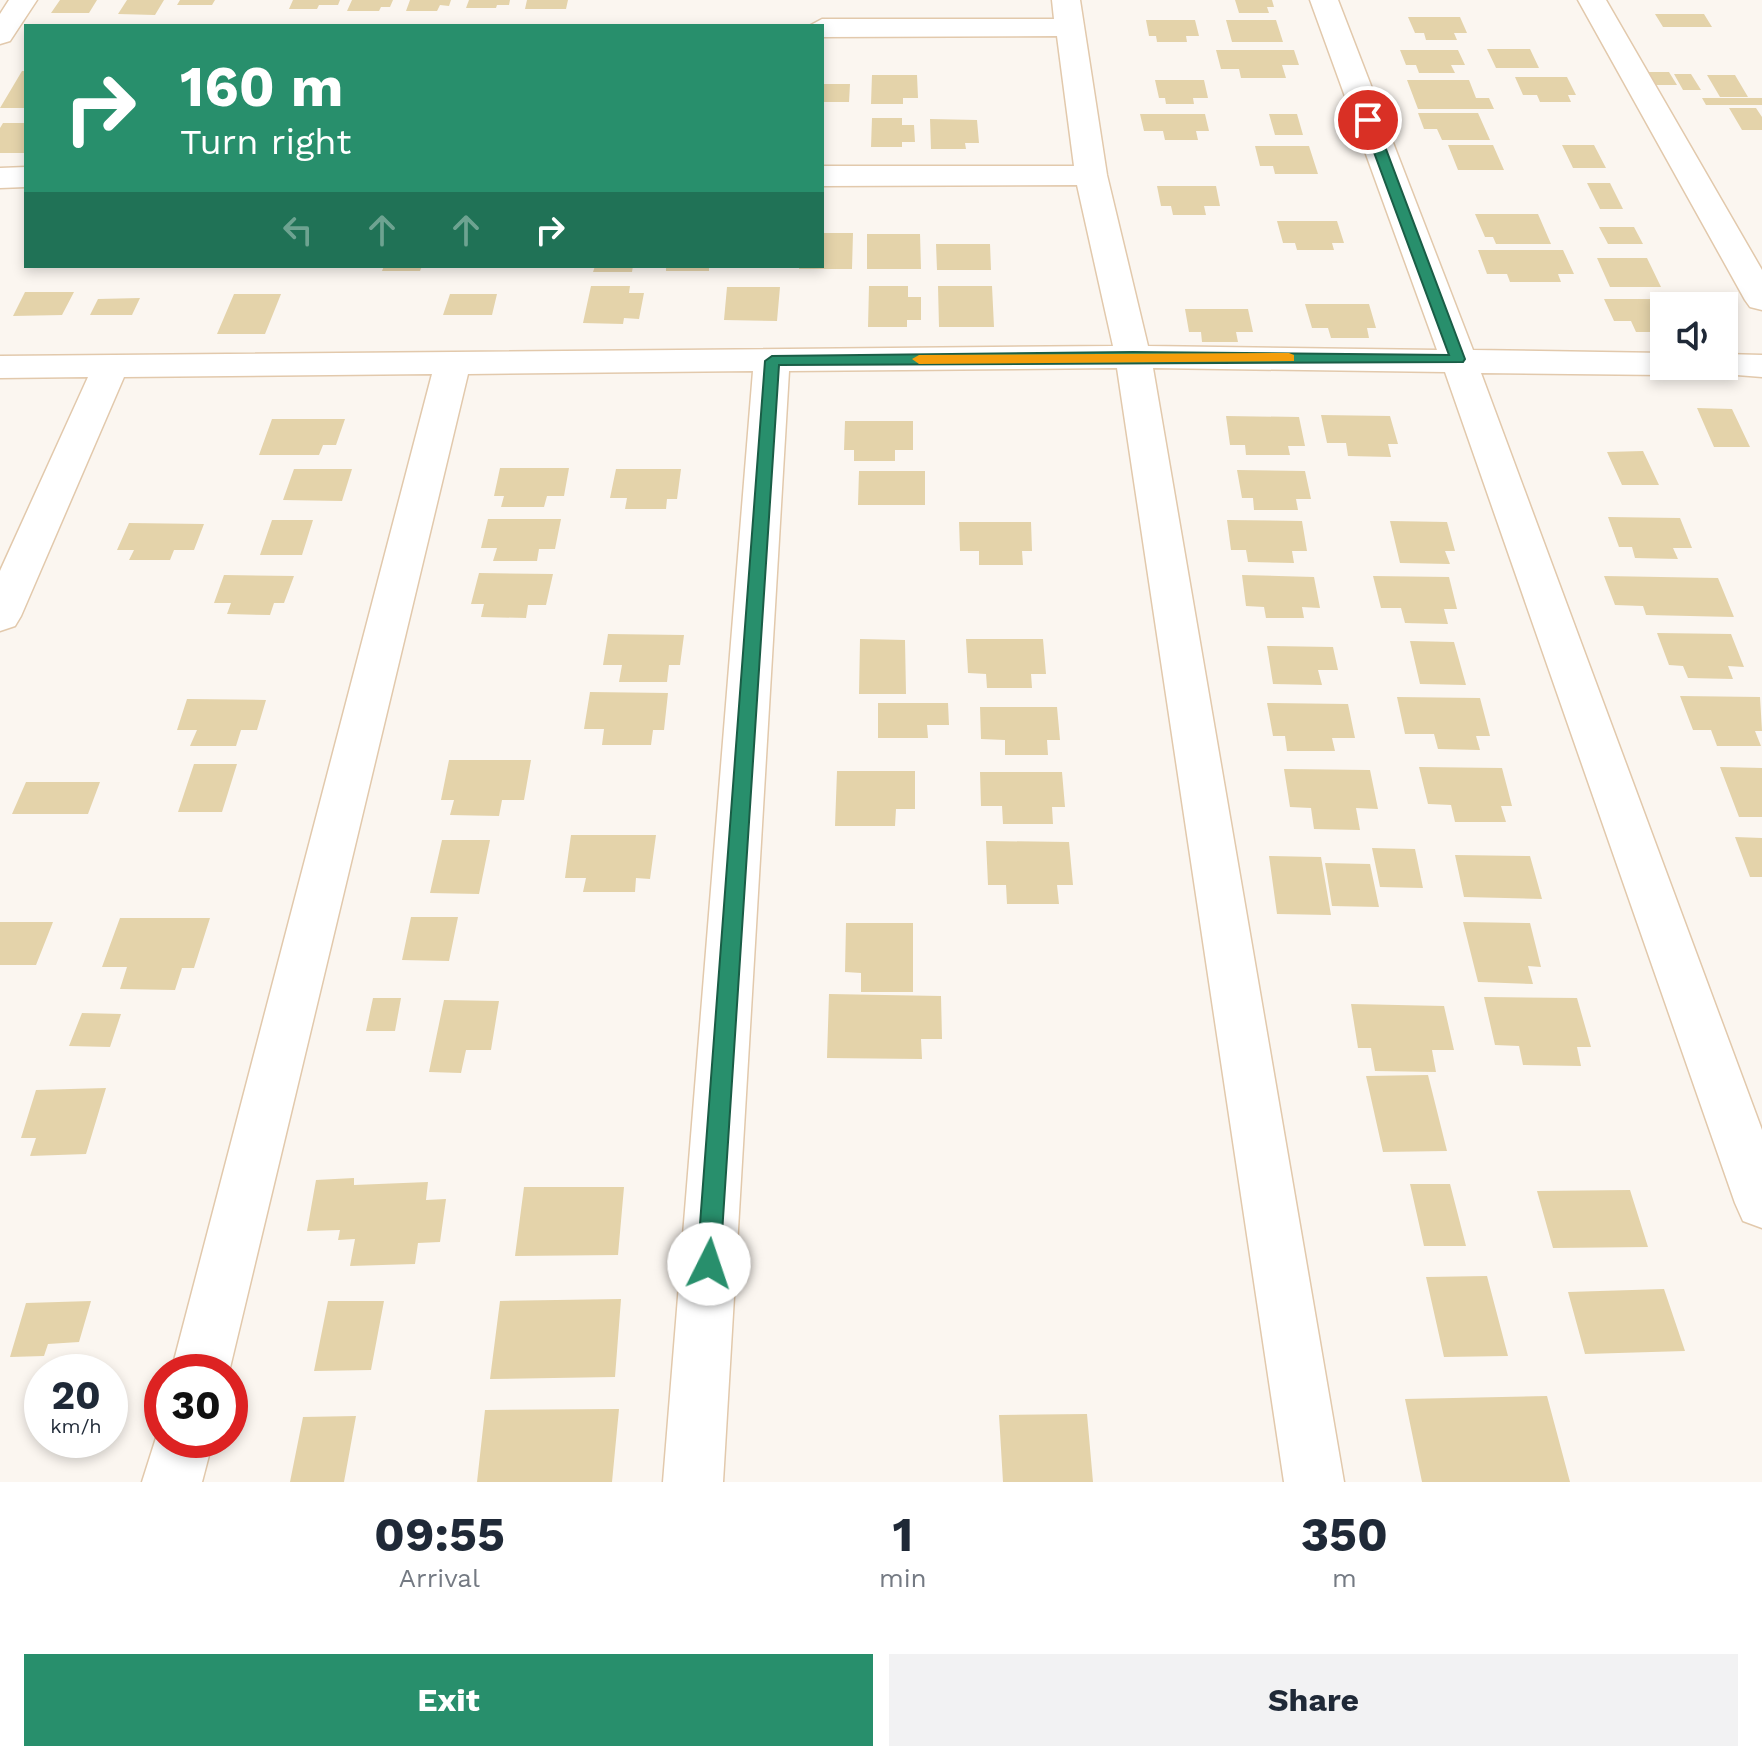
<!DOCTYPE html>
<style>
:root{--surface:#fff;--page:#f2f2f3;--text:#1f2937;--muted:#747a83;--accent:#288f6c}
body{margin:0;font-family:"Work Sans",sans-serif;background:var(--page);color:var(--text);height:100vh;display:flex;flex-direction:column;font-size:30px;white-space:nowrap}
*{box-sizing:border-box;margin:0}
p{font-size:26px;color:var(--muted)}
.icon{flex:none;width:44px;height:44px;fill:none;stroke:currentColor;stroke-width:2;stroke-linecap:round;stroke-linejoin:round}
.map{position:relative;height:1482px;overflow:hidden}
.drawer{display:flex;flex-direction:column;background:var(--surface);flex:1}
.drawer>*{flex:none}
.hud{position:absolute;left:24px;top:24px;width:800px;height:244px;border-radius:0px;box-shadow:0 4px 12px #0003;background:#288f6c;color:#fff;overflow:hidden}
.buttons{position:absolute;left:1650px;top:292px;display:grid;gap:16px}
.buttons a{display:grid;place-items:center;width:88px;height:88px;border-radius:0px;background:var(--surface);box-shadow:0 4px 12px #0003;font-size:40px}
.speed{position:absolute;left:24px;top:1354px;display:flex;gap:16px;font-size:40px;font-weight:700;text-align:center}
.speed>*{display:grid;place-content:center;width:104px;height:104px;border-radius:50%;background:var(--surface);box-shadow:0 4px 12px #0003;line-height:1}
.speed small{font-size:20px;font-weight:400}
.speed .limit{border:12px solid #d22;background:#fff;color:#111}
.pin{position:absolute;display:grid;place-items:center;width:68px;height:68px;color:#fff;margin:-34px;border:4px solid #fff;border-radius:50%;box-shadow:0 2px 8px #0007}
.me{position:absolute;width:88px;margin:-44px;rotate:4deg;stroke-linejoin:round;filter:drop-shadow(0 0 6px #0008)}
.turn{display:flex;align-items:center;gap:28px;height:168px;padding:0 24px;font-size:36px}
.turn .icon{width:104px;height:104px;stroke-width:2.5}
.turn b{display:block;font-size:56px;line-height:68px}
.lanes{display:flex;align-items:center;height:76px;padding:0 24px;background:#0003;justify-content:center;gap:40px;direction:ltr}
.lanes .off{opacity:.35}
.eta{display:flex;justify-content:space-evenly;align-items:center;height:136px;text-align:center}
.eta b{font-size:48px;font-weight:700;line-height:56px}
.action{display:flex;gap:16px;margin-top:auto;padding:16px 24px}
.action a{flex:1;height:92px;border-radius:0px;background:var(--accent);color:#fff;font-size:32px;font-weight:700;line-height:92px;text-align:center}
.action a+a{background:var(--page);color:var(--text)}
.map>svg:first-child{display:block}
.building{fill:#e4d3aa}
.lines{fill:none;stroke-linecap:round;stroke-linejoin:round}
.minor-casing{stroke:#e2c9ac;stroke-width:3}
.minor{fill:#fff;fill-rule:evenodd}
.route{fill:#288f6c;stroke:#1a5d46;stroke-width:2}
.slow{fill:#f59e0b}
</style>
<div class="map">
<svg width="1762" height="1482" viewBox="0 0 1762 1482">
<rect width="100%" height="100%" fill="#fbf6f0"/>
<!-- building -->
<path class="building" d="M60,0H97L89,13H51Z
M127,0H164L155,15L118,14Z
M180,0H215L212,5H177Z
M293,0H340L338,5H319L317,9H289Z
M352,0H393L390,7H381L379,11H347Z
M410,0H451L449,6L440,5L437,11H406Z
M469,0H510L509,5H497L496,8H466Z
M527,0H568L566,9H525Z
M1235,0H1272L1274,7H1267L1269,13H1239Z
M1655,14H1704L1712,27H1663Z
M1408,17H1460L1467,33H1454L1457,40H1426L1424,33H1415Z
M1146,20H1195L1199,36H1186L1187,42H1157L1156,36H1149Z
M1226,20H1276L1283,42H1232Z
M1487,49H1530L1539,68H1496Z
M1216,50H1294L1299,65H1282L1286,78H1241L1239,69H1221Z
M1400,50H1458L1465,65H1451L1455,73H1419L1416,65H1406Z
M22,71H26V108H0Z
M1646,72H1669L1677,85H1653Z
M1674,74H1691L1701,90H1683Z
M872,75H917L918,98H903V104H871Z
M1707,75H1735L1748,97H1720Z
M1515,77H1567L1576,95H1568L1571,102H1540L1537,95H1523Z
M1155,80H1204L1208,98H1193L1194,104H1166L1165,98H1159Z
M1407,80H1469L1476,98H1489L1494,109H1418Z
M822,84H850L849,102H822Z
M1702,98H1762V105H1706Z
M1729,108H1756L1762,117V130H1742Z
M1418,113H1478L1490,140H1442L1437,129H1424Z
M1140,114H1205L1209,131H1196L1198,140H1165L1163,131H1144Z
M1269,114H1297L1303,135H1275Z
M872,118H902V125H914L915,142H902V147H871Z
M930,119L977,120L979,143H965L966,149H931Z
M3,123H26L25,153H0V128Z
M1448,145H1493L1504,170H1458Z
M1562,145H1594L1606,168H1573Z
M1255,146H1309L1318,174H1275L1273,166H1260Z
M1587,183H1610L1623,209H1600Z
M1157,186H1216L1220,206H1204L1206,215H1173L1171,206H1161Z
M1475,214H1538L1551,244H1496L1493,237H1485Z
M1277,221H1337L1344,243H1332L1334,250H1297L1295,243H1283Z
M1599,227H1634L1643,244H1608Z
M822,233H853L852,269H799V266H822Z
M867,234H920L921,269H867Z
M936,244H990L991,270H937Z
M1478,250H1563L1574,274H1558L1561,282H1510L1507,274H1487Z
M1597,258H1647L1661,287H1610Z
M384,266H422L420,271H382Z
M595,266H633L632,272H593Z
M666,266H709V271H666Z
M591,286H630L629,293H644L639,319L624,318L623,324L583,323Z
M869,286H908V297H921V320H907V327H868Z
M938,286H992L994,327H939Z
M727,287H780L777,321L724,320Z
M25,292H74L62,315L13,316Z
M234,294H281L265,334H217Z
M450,294H497L492,315H443Z
M140,298L132,315H90L98,299Z
M1604,299H1667L1670,306H1664V332H1636L1631,321H1614Z
M1305,304H1369L1376,328H1367L1369,338H1331L1328,328H1312Z
M1185,309H1248L1253,332H1236L1238,342H1202L1201,332H1189Z
M1697,408L1732,409L1750,447H1714Z
M1321,415L1390,416L1398,444H1388L1391,457L1348,456L1346,443H1327Z
M1226,416L1299,417L1305,446H1288L1290,455H1246L1245,445H1230Z
M272,419H345L336,445H323L319,455H259Z
M845,421H913V450H895V461H854V450H844Z
M1643,451L1659,485H1622L1607,452Z
M500,468H569L564,496H547L544,507H501L504,496H494Z
M294,469H352L342,501L283,500Z
M616,469H681L677,499H667L666,509H625L627,498H610Z
M1237,470L1305,471L1311,499H1296L1298,510H1254L1253,498H1242Z
M859,471H925V505H858Z
M1608,517L1680,518L1692,548H1673L1678,559L1635,558L1632,547H1619Z
M488,519H561L555,549H539L537,561H493L497,548H481Z
M272,520H313L302,555H260Z
M1227,520L1302,521L1307,551H1292L1294,563L1248,562L1246,550H1231Z
M1390,521L1447,522L1455,551H1445L1450,564L1400,563Z
M959,522H1031L1032,551H1022L1023,565H979V551H960Z
M129,523L204,524L194,550H174L170,560H129L134,550H117Z
M479,573L553,574L546,605H528L526,618L481,617L484,604H471Z
M224,575L294,576L284,603H274L270,615L227,614L231,603H214Z
M1242,575L1314,577L1320,608L1302,607L1304,618H1266L1264,607L1246,606Z
M1373,576L1449,577L1457,609H1444L1448,624L1405,623L1401,608H1381Z
M1604,576L1718,578L1734,617L1646,615L1643,606L1615,605Z
M1657,633L1731,634L1744,667L1728,666L1733,679L1688,678L1683,666L1669,665Z
M608,634L684,635L680,665H669L667,682H619L622,665H603Z
M860,639L905,640L906,694H859Z
M966,639H1043L1046,674H1031L1032,688H987L986,674L968,673Z
M1410,641L1454,642L1466,685L1420,684Z
M1267,646L1333,647L1338,670H1318L1322,685L1273,684Z
M590,692L668,693L664,730H653L651,745H602L604,729H584Z
M1680,696L1760,697L1762,731H1755L1761,746H1717L1711,730H1693Z
M1397,697L1480,698L1490,736H1476L1480,750L1438,749L1434,734H1405Z
M187,699L266,700L257,730H241L236,746H190L197,730H177Z
M878,703H948L949,725H927L928,738H878Z
M1267,703L1348,704L1355,738H1332L1335,751H1287L1285,736H1273Z
M980,707H1057L1060,740H1047L1048,755H1005V740L981,739Z
M449,760H531L524,800H502L499,816L450,815L454,800H441Z
M194,764H237L222,812H178Z
M1419,767L1502,768L1512,806H1501L1506,822H1455L1451,805L1428,804Z
M1720,767L1762,768V817H1739Z
M1284,769L1370,770L1378,809L1356,808L1360,830L1314,829L1311,808L1290,807Z
M837,771H915V809H896L895,826H835Z
M980,772H1062L1065,807H1052L1053,824H1003L1002,806H981Z
M26,782H100L88,814H12Z
M571,835H656L650,879L636,878L635,892H583L586,878H565Z
M1735,837L1762,838V877H1750Z
M442,840H490L479,894L430,893Z
M986,841L1069,842L1073,885H1057L1059,904H1007L1006,885H988Z
M1372,848L1415,849L1423,888L1380,887Z
M1455,855L1530,856L1542,899L1464,897Z
M1269,856L1321,857L1331,915L1277,914Z
M1325,863L1370,864L1379,907L1332,906Z
M411,917H458L449,961L402,960Z
M120,918H210L194,968H182L175,990L120,989L127,967H102Z
M0,922H53L36,965H0Z
M1463,922L1530,923L1541,967L1528,966L1533,984L1478,982Z
M846,923H913V992H861V973L845,972Z
M829,994L941,996L942,1039H921L922,1059L827,1058Z
M1484,997L1577,998L1591,1047H1577L1581,1066L1523,1065L1519,1046L1495,1045Z
M373,998H401L395,1031H366Z
M444,1000L499,1001L491,1050H466L461,1073L429,1072Z
M1351,1004L1444,1006L1454,1050H1432L1436,1072L1375,1071L1371,1048H1358Z
M82,1013L121,1014L110,1047L69,1046Z
M1428,1075L1447,1151L1383,1152L1366,1076Z
M106,1088L86,1154L30,1156L36,1138H21L36,1090Z
M354,1178V1185L428,1182L426,1200L446,1199L440,1242L418,1243L415,1264L350,1266L355,1239L338,1240L340,1230L307,1231L316,1180Z
M1410,1184H1450L1466,1246H1424Z
M524,1187H624L618,1255L515,1256Z
M1630,1190L1648,1247L1553,1248L1537,1191Z
M1487,1276L1508,1356L1444,1357L1426,1277Z
M1664,1289L1685,1351L1585,1354L1568,1292Z
M621,1299L615,1377L490,1379L500,1301Z
M91,1301L79,1342L48,1344L44,1356L10,1357L26,1303Z
M328,1301H384L371,1370L314,1371Z
M1547,1396L1570,1482H1422L1405,1399Z
M619,1409L612,1482H477L485,1410Z
M1087,1414L1093,1482H1003L999,1415Z
M356,1416L344,1482H290L303,1417Z"/>
<g class="lines">
<defs>
<path id="minor" d="M9,0H37L10,41L0,44V14Z
M1052,0H1080L1107,175L1148,346L1437,350L1310,0H1338L1473,350L1664,353V366H1681L1677,372L1664,375L1481,373L1762,1130V1228L1743,1221L1735,1203L1445,372L1153,368L1344,1482H1284L1117,368L789,371L723,1482H663L753,371L468,374L229,1372H171L432,374L124,377L21,616L15,626L0,631V571L88,377L0,378V356L1113,346L1077,185L822,186V166H1074L1057,36L822,37V26H809L822,19H1054Z
M1578,0H1606L1762,270V310L1750,307L1745,300Z
M26,167V187L0,188V168Z
M1724,354L1762,355V377L1711,373L1707,366H1724Z
M162,1419V1440H213L202,1482H142Z"/>
</defs>
<!-- minor casing -->
<use href="#minor" class="minor-casing"/>
<!-- minor -->
<use href="#minor" class="minor"/>
</g>
<!-- route -->
<path class="route" d="M1368,116L1375,120L1465,359L1463,362L779,365L720,1264L717,1272L709,1275L701,1272L697,1264L765,361L772,356L1133,352L1449,355L1362,120Z"/>
<!-- slow -->
<path class="slow" d="M1289,353L1294,355V361L919,364L912,359L919,355Z"/>
</svg>
<div class="buttons">
<a><svg class="icon" aria-label="sound" viewBox="0 0 24 24"><path d="M4 9h4l5-4v14l-5-4H4zM17 9q2 3 0 6"/></svg></a>
</div>
<div class="speed"><div>20<small>km/h</small></div><div class="limit">30</div></div>
<div class="pin" style="left:1368px;top:120px;background:#d93025"><svg class="icon" aria-label="arrive" viewBox="0 0 24 24"><path d="M6 21V4h12l-3 4 3 4H6"/></svg></div>
<svg class="me" style="left:709px;top:1264px" viewBox="-20 -20 40 40"><circle r="19" fill="#fff"/><path d="M0-13L10 11 0 6-10 11z" fill="#288f6c"/></svg>
<div class="hud">
<div class="turn"><svg class="icon" aria-label="right" viewBox="0 0 24 24"><path d="M7 20v-9h11M14 6l5 5-5 5"/></svg><div><b>160 m</b>Turn right</div></div>
<div class="lanes"><svg class="icon off" aria-label="left" viewBox="0 0 24 24"><path d="M17 20v-9H6M10 6l-5 5 5 5"/></svg><svg class="icon off" aria-label="ahead" viewBox="0 0 24 24"><path d="M12 20V5M6 11l6-6 6 6"/></svg><svg class="icon off" aria-label="ahead" viewBox="0 0 24 24"><path d="M12 20V5M6 11l6-6 6 6"/></svg><svg class="icon" aria-label="right" viewBox="0 0 24 24"><path d="M7 20v-9h11M14 6l5 5-5 5"/></svg></div>
</div>
</div>
<section class="drawer">
<div class="eta">
<div><b>09:55</b><p>Arrival</p></div>
<div><b>1</b><p>min</p></div>
<div><b>350</b><p>m</p></div>
</div>
<div class="action"><a>Exit</a><a>Share</a></div>
</section>
